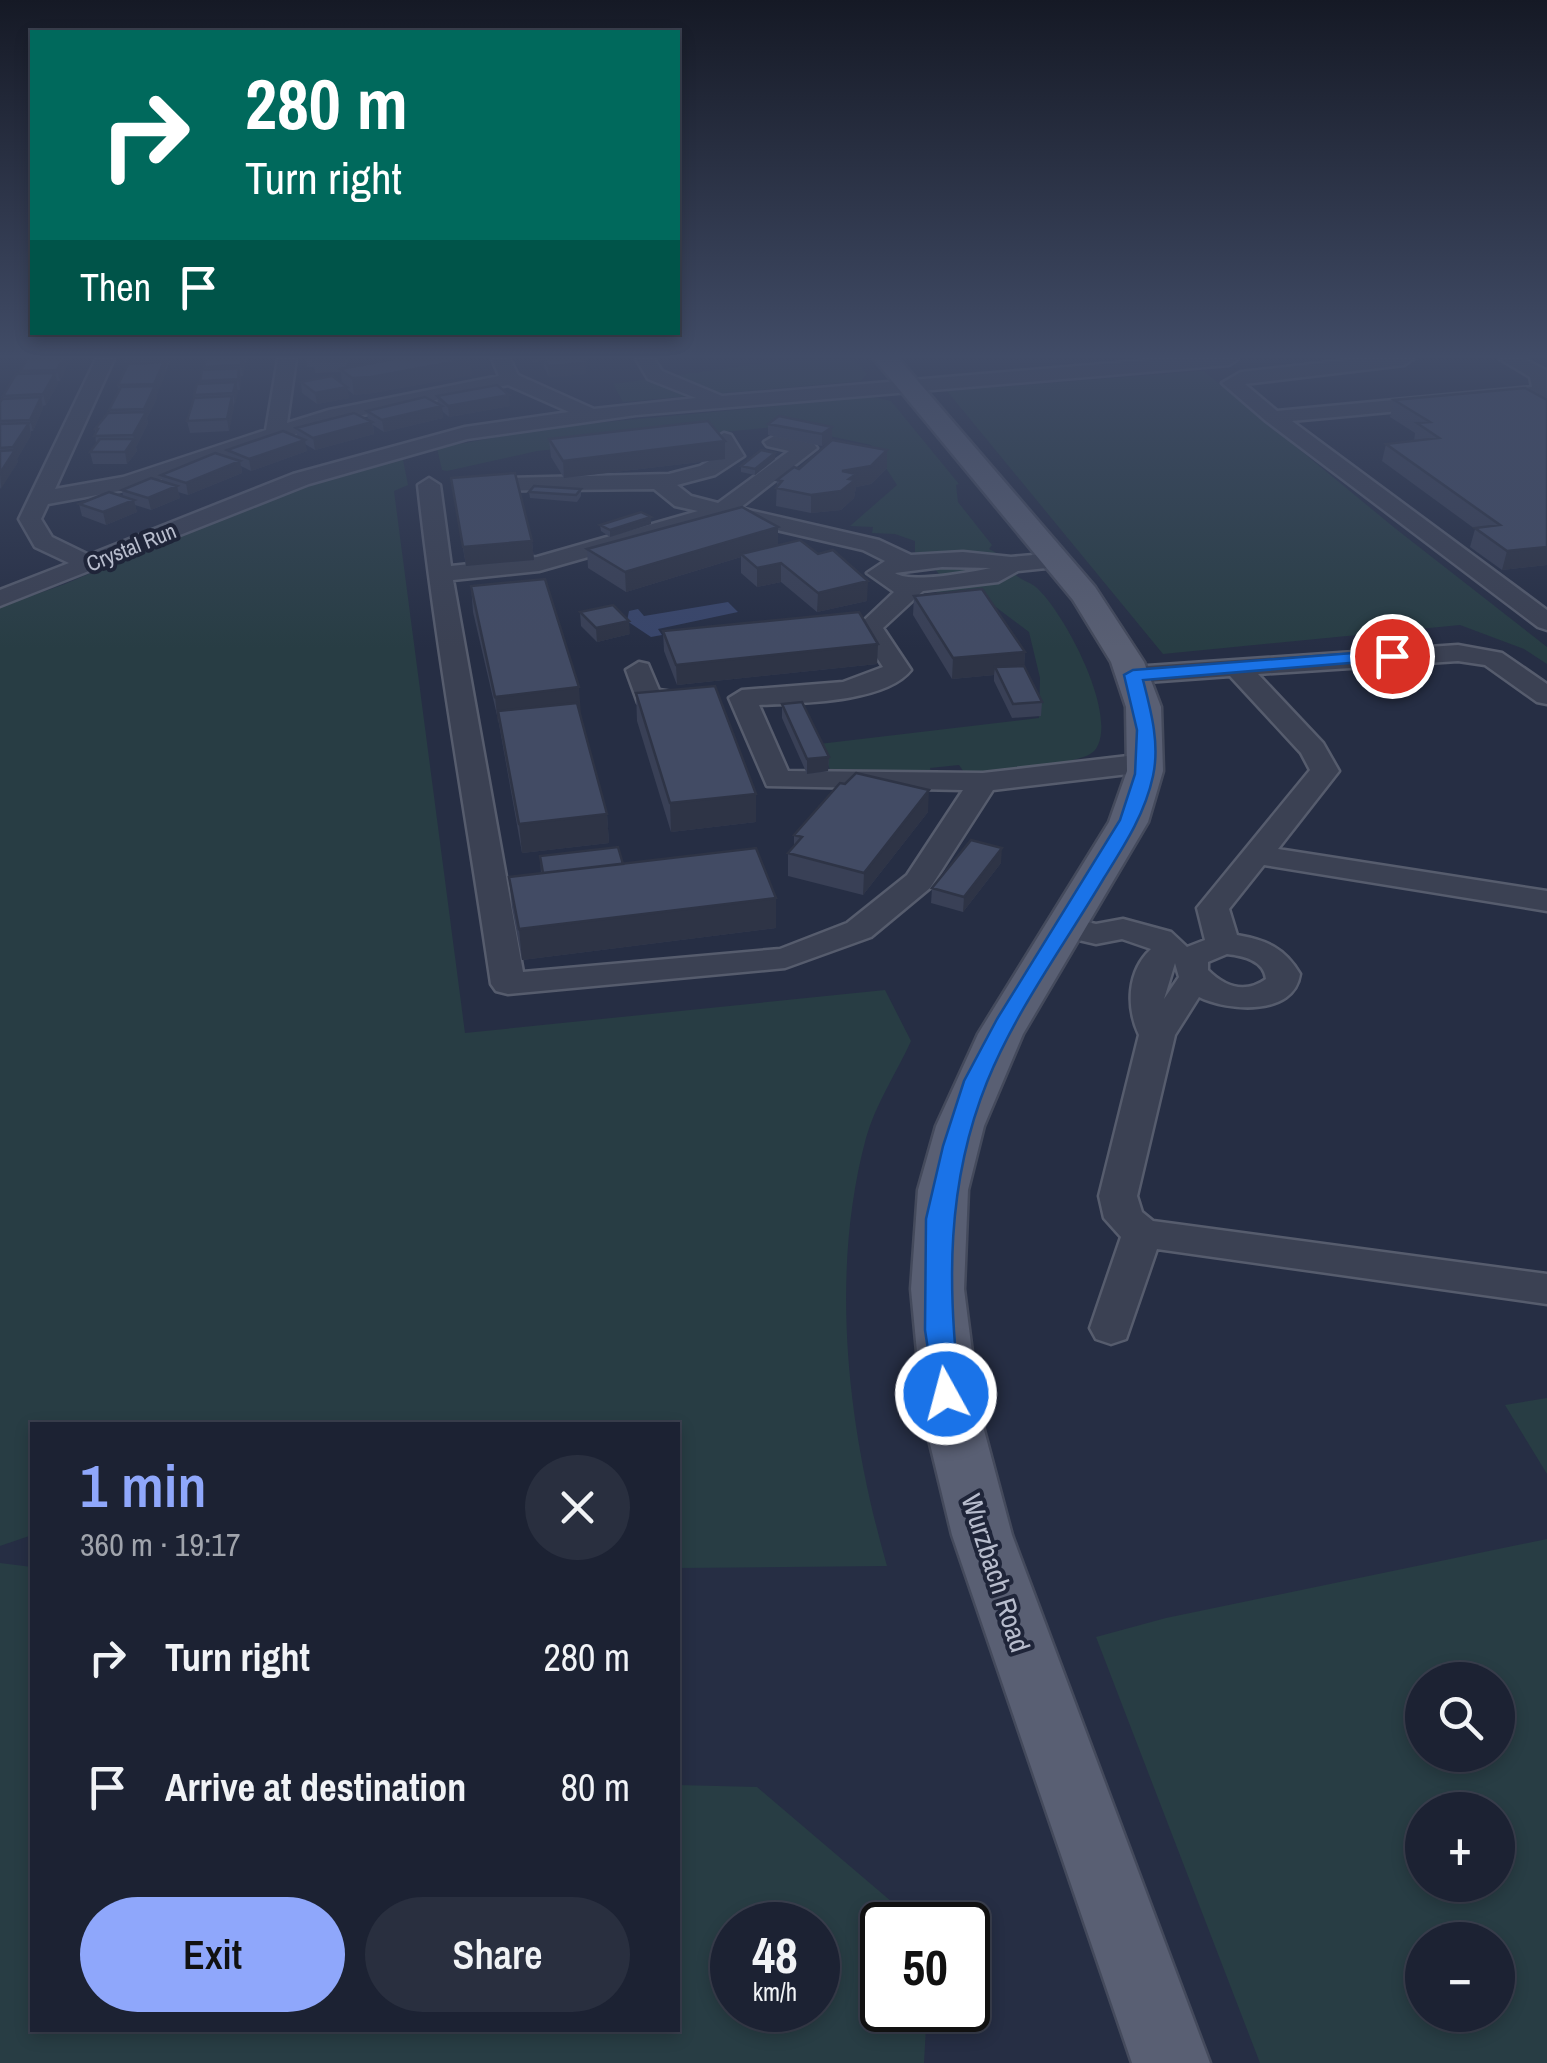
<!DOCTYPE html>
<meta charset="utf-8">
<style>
:root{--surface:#1c2233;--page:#292f3f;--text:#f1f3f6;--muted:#a0a4ac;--line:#3a3f4e;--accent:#8fa7fb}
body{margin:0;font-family:"Archivo Narrow",sans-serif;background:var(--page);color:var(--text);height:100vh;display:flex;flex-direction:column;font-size:38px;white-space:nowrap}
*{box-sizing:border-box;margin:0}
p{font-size:32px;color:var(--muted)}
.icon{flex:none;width:55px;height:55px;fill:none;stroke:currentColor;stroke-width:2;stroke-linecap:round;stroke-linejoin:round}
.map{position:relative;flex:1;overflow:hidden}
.side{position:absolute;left:30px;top:1422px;width:650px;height:610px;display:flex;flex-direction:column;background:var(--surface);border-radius:0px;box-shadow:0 5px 15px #0003,0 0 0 2px var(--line)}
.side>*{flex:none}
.hud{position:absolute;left:30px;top:30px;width:650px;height:305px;border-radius:0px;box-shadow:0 5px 15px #0003,0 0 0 2px var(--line);background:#00695c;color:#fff;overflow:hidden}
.fabs{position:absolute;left:1405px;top:1662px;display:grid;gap:20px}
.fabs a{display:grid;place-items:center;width:110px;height:110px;border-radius:50%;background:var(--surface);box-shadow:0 5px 15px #0003,0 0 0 2px var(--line);font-size:50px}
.speed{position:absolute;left:710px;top:1902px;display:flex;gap:20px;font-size:50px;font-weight:700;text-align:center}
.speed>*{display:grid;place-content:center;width:130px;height:130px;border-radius:50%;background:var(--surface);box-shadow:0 5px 15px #0003,0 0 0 2px var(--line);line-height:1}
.speed small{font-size:25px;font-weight:400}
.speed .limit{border:5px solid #111;border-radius:15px;background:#fff;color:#111}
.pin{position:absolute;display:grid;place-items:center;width:85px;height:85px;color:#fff;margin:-42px;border:5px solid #fff;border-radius:50%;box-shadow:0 2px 10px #0007}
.me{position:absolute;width:110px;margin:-55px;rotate:353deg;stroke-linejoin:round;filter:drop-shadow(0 0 8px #0008)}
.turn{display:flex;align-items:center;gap:35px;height:210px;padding:0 50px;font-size:45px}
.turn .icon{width:130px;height:130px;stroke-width:2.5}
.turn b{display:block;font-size:70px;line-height:85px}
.then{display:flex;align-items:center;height:95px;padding:0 50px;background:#0003;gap:20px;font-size:38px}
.round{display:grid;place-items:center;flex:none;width:105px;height:105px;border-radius:52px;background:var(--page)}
.summary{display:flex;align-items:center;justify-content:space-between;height:170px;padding:0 50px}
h1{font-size:60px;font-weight:600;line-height:75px;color:var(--accent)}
.action{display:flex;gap:20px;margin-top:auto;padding:20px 50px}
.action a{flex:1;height:115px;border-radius:60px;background:var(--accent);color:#111;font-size:40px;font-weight:600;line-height:115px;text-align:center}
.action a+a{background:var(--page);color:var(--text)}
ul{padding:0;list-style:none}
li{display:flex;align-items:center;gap:30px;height:130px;padding:0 50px}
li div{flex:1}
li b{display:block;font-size:38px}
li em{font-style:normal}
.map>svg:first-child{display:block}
.green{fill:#283d44;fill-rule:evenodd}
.water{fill:#39466b}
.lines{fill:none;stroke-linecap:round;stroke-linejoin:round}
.minor-casing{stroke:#565c6d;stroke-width:5}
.major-casing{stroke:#444a5c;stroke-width:5}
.minor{fill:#3b4153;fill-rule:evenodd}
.major{fill:#595f73;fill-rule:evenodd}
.wall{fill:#394056}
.shaded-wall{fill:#2e3446}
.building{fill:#424b64;stroke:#2e3446;stroke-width:2.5}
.route{fill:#1a73e8;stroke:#114b97;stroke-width:2.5}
.labels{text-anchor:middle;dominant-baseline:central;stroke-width:8;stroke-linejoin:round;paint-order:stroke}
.far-street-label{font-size:22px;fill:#b8bdcd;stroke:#1f2539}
.street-label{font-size:28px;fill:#b8bdcd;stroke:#1f2539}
</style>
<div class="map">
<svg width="1547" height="2063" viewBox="0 0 1547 2063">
<rect width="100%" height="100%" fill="#262e44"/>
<!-- green -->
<path class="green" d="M795,359H853L867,374L861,381L623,402L613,384Z
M1204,371L1396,529L1547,647V664L1524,649L1460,625L1163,654L947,391Z
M872,397L891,401L959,484L956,485L958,502L992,545L989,549C1002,554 1007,567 1017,576C1023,581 1032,583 1037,588C1064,613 1115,708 1098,745C1094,755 1084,757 1073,760V764L966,775L959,765L930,768L932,776L832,774L819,744L1039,718L1040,678L1029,632L989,602H923L947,585L927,558L915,552V541L895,534L872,533L873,527L850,526L897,485L871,445L783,426L537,451L447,471L442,470L437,448L552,427Z
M402,455L408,485L394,491L465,1033L885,990L911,1041C897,1072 875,1105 866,1138C829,1276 848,1430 887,1566L678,1568V1425H32V1535L0,1546V607L65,584L277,494Z
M1547,1398V1474L1505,1405Z
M1547,1539V2063H1260L1096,1637L1166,1618ZM1422,1680H1498V1755H1422ZM1422,1810H1498V1885H1422ZM1422,1940H1498V2015H1422Z
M0,1563L32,1567V2030H678V1785L757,1787L919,1925H882V2010H927L924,2063H0ZM818,1925V2010H732V1925Z"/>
<!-- water -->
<path class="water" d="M728,602L738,612L658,629L662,635L651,637L627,621L629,611L638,609L644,616Z"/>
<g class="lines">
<defs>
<path id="minor" d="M96,359H114L55,489L123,477L266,430L278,359H296L287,423L329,410L499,376L492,359H510L518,375L594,409L696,398L648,379L636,359H654L662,371L722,396L1162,359H1238L1229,365L636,415L467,439L309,484L0,606V590L69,563L35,547L19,519ZM508,385L569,412L465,427L293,474L89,555L52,537L41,519L48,504L135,488L334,421Z
M1356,359H1413L1404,365L1245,384L1277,411L1532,387L1530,377L1500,359H1524L1546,370L1547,401L1539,398L1292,421L1547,610V630L1538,627L1266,421L1222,383L1241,372Z
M724,433L731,435L744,456L715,475L677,485L691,496L718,503L789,451L767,446L764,442L774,436L814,444L817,448L740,508L879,540L911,555L963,552L1011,557L1056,553L1068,560L1056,567L1018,571L998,582L923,591L883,628L911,670C885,703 798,703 759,705L788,771L983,773L1145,754L1155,757L1159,763L1155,769L1145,772L993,790L930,888L871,937L785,968L508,994L496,991L491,984C467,818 436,651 418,485L429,478L440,485L451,566L537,557L698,511L675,506L654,489L472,491L464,489L461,484L464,479L669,474L700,466L722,454L714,439ZM725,518L863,550L885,561L867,573L894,592L857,627L883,667L843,682L742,690L729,698L767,786L963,790L907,875L847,923L780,949L523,972L453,580L539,571ZM942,567L991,568C970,572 912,584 895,573Z
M1458,645L1502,653L1547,684V704L1537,702L1485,665L1458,661L1258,674L1323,743L1339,771L1278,849L1547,891V911L1264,865L1229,909L1237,935C1266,940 1285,948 1300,974C1294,1017 1227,1011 1199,997L1175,1035L1137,1196L1142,1212L1153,1221L1547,1274V1304L1157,1249L1126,1339L1111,1344L1096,1339L1090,1328L1121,1237L1104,1218L1099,1196L1139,1035C1126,1007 1127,971 1151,949L1122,939L1096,944L1053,934L1048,927L1053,920L1064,917L1096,924L1123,919L1171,932L1187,947L1205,940L1197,908L1310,770L1301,753L1230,676L1133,683L1120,675L1133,667ZM1227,954C1243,956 1264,960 1266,979C1245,994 1225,987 1208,970V962ZM1175,963L1179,977L1164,999Z
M639,662L648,664L659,690L701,696L705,702L691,710L638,703L626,670Z"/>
<path id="major" d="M874,359H899L1095,587L1144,662L1161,707L1163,771L1148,822L1023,1034L984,1126L968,1190L964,1289L980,1415L1012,1535L1210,2063H1132L952,1535L923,1415L911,1289L918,1190L936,1126L978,1034L1109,822L1127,771L1126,707L1111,662L1073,600Z"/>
</defs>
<!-- minor casing -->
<use href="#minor" class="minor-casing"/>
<!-- major casing -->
<use href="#major" class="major-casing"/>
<!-- minor -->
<use href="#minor" class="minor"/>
<!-- major -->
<use href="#major" class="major"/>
</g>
<!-- wall -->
<path class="wall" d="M127,359H169L170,361L157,394V398L147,418L148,423L136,447L137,451L127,464H93L90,452L96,444L95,429L110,413L109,410L119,391L118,385L127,367Z
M206,359H247L245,363L243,376H241L240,390H237L229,431L190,433L187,421L195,398L194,395L200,384Z
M306,359H348L346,368L472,375L373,393L354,395L347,389L349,398L317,404L302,393L301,382L342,384L341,372L315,373L314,367H307Z
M532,359H584L586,374L549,377L544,367V361L532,362Z
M70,360L60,381H57L58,384L46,405L43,406V408L33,431H31V435L17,459L18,462L0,489V494V402L4,399L3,396L20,374V371Z
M437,396L510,406L449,417L442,411L443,418L384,432L373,425L374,434L315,450L305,444L307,451L251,471L241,466L242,473L188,495L178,492L180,498L151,510L135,505L137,512L106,525L82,516L79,504L123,496L122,490L162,481L161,475L229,458L227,450L297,437L296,428L368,420L367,411L438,404Z
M1394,400H1547V565L1502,570L1470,547L1475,529L1382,461L1386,444L1414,441L1415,433L1390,417Z
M768,424L832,427V439L822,446L768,435Z
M549,439L725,441V459L564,478L551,457Z
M887,450V468L871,484L856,487L854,498L841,510L811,513L776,506L777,480L799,469Z
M775,459L755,475L741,472V466Z
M451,478L532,541L534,560L466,566Z
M581,489V496L577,502L530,498L529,492Z
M651,517V524L610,537L601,531L600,525Z
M778,545L867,601L817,612L781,582L757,587L741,573V557L626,592L588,568L587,549Z
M471,586L581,715L607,814L609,843L522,853L499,724L473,612Z
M914,596L1025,652L1024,667L1042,702L1041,716L1012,718L994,681V675L952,679L913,615Z
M580,612L630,634L597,642L581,626Z
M663,631L878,644L877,664L677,685L664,651Z
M636,693L756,794V822L671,832L637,721Z
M782,704L829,757L828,771L807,774L782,718Z
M928,812L863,895L788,876V853L794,846V835Z
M540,856L623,864L776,898V928L522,960L512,907L509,877L541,873Z
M1001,863L963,912L931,903L932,888Z"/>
<!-- shaded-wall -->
<path class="shaded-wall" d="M63,359H70V360L60,381L57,370Z
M163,359H169L165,370L166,374L157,394V398L147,418L148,423L136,447L137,451L127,464L125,452L134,439L133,435L145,413L144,409L155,387L154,384L163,364Z
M242,359H244L245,365L243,376L241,365Z
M470,359L472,375L373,393L354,395L352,378Z
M586,363V374L549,377L548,366Z
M239,368L241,379L240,390L238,379Z
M55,373L58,384L46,405L43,394Z
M236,382L238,393L235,405L233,393Z
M347,387L349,398L317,404L315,393Z
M509,395L510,406L449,417L448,406Z
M232,396L234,408L229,431L227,419Z
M41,397L43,408L33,431L30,420Z
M442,406L443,418L384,432L382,420Z
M372,422L374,434L315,450L313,438Z
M29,423L31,435L17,459L18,462L1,489L0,473L14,451L13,447Z
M832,427V439L822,446V434Z
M305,440L307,451L251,471L249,459Z
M725,441V459L564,478L563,461Z
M887,450V468L871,484L856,487L854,498L841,510L811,513V495L842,471Z
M775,453V459L755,475V469Z
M240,461L242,473L188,495L186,483Z
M177,486L180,498L151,510L148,498Z
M134,500L137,512L106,525L103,512Z
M651,517V524L610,537V530Z
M778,527V546L741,554V557L626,592L625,572Z
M532,541L534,560L466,566L463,547Z
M1547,547V565L1502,570L1507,551Z
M781,563V582L757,587V568Z
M868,581L867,601L817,612L818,593Z
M629,621L630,634L597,642L596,628Z
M878,644L877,664L677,685L676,665Z
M1025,652L1024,672L995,667L994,675L952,679L953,658Z
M579,687L581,715L498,711V724L495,697Z
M829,757L828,771L807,774V759Z
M929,790L928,812L863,895L864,873Z
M756,794V822L671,832L670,803Z
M607,814L609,843L522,853L519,824Z
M1002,848L1001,863L963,912L964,897Z
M776,898V928L522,960L519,929Z"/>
<!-- building -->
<path class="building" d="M27,359H63L57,370L20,371Z
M127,359H163L125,361Z
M206,359H242L241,365L204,367Z
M314,359H344V361L313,362Z
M395,359H469L371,377L352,378L340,369Z
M545,359H584L586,363L548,366Z
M164,362L154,384L118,385L128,364Z
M239,368L238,379L200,381L202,370Z
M55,373L43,394L3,396L16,374Z
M332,376L347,387L315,393L301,382Z
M236,382L233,393L194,395L197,384Z
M497,385L509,395L448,406L437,396Z
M155,386L144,409L109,410L121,387Z
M1525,388L1547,400V547L1507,551L1475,528L1500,525L1386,444L1439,438L1417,423L1430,422L1394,400Z
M232,396L227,419L187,421L194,398Z
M41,397L30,420L0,421V402L2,399Z
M425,397L442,406L382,420L367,411Z
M146,412L133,435L94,436L98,429H95L108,413Z
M354,413L372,422L313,438L296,428Z
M779,416L832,427L822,434L768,424Z
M708,421L725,441L563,461L549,439Z
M29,423L13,447L0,448V424Z
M283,431L305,440L249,459L227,450Z
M100,439H134L125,452H90Z
M832,440L887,450L871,466L842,471L856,474L849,479L855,480L841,491L811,495L776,488L782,481L777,480L794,467L799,469Z
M15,450L0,473V451Z
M761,450L775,453L755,469L741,466Z
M215,453L240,461L186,483L161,475Z
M515,473L532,541L463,547L451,478Z
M151,478L177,486L148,498L122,490Z
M534,486L581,489L576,495L529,492Z
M109,492L134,500L103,512L79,504Z
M742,507L778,527L625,572L587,549Z
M641,512L651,517L610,530L600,525Z
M800,540L818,554L833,550L868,581L818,593L781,563L757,568L741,554Z
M545,579L579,687L495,697L471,586Z
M982,589L1025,652L953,658L914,596Z
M613,605L629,621L596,628L580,612Z
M859,612L878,644L676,665L663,631Z
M1024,666L1042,702L1013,704L995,667Z
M715,686L756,794L670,803L636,693Z
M802,702L829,757L807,759L782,704Z
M577,703L607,814L519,824L498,711Z
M856,773L929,790L864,873L788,853L802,837L794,835L840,783L845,784Z
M971,840L1002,848L964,897L932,888Z
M618,847L623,864L543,873L540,856Z
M756,848L776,898L519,929L509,877Z"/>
<!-- sky -->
<linearGradient id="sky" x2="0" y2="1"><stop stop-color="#151925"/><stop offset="0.55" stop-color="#414c67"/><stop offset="1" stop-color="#414c67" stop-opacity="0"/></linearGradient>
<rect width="1547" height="648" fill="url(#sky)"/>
<!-- route -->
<path class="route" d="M1392,650L1401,656L1398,659L1143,680C1151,711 1160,744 1153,776C1145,814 1124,846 1104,878C1065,944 1016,1010 987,1082C946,1184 947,1287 960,1394L956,1402L946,1405L936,1402L925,1330L926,1219L943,1146L964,1081L997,1019L1120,820L1135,774L1137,730L1124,675L1133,670Z"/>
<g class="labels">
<!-- far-street labels -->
<g class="far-street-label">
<text transform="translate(131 547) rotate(-22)">Crystal Run</text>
</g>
<!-- street labels -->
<g class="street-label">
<text transform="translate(996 1573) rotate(72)">Wurzbach Road</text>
</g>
</g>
</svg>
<div class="fabs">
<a><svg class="icon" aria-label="search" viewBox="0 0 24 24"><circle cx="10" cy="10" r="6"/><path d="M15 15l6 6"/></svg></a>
<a>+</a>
<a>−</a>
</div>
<div class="speed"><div>48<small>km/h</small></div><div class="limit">50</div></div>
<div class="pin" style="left:1392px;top:656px;background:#d93025"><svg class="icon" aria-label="arrive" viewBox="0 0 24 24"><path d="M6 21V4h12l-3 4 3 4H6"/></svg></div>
<svg class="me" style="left:946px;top:1394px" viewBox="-20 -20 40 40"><circle r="17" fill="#1a73e8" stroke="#fff" stroke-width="3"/><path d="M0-11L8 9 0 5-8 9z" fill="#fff"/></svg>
<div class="hud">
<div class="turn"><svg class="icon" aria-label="right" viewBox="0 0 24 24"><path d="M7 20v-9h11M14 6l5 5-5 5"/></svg><div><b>280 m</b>Turn right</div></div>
<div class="then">Then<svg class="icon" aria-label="arrive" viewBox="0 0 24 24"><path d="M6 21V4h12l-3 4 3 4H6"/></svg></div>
</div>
<section class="side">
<div class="summary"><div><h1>1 min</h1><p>360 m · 19:17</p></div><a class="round"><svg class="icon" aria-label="close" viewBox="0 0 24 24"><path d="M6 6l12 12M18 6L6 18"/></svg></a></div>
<ul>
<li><svg class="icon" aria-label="right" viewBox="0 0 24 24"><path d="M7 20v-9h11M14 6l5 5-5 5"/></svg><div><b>Turn right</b></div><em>280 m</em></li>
<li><svg class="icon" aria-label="arrive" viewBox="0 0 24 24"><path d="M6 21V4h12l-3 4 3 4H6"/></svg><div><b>Arrive at destination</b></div><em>80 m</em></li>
</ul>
<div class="action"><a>Exit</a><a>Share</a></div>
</section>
</div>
